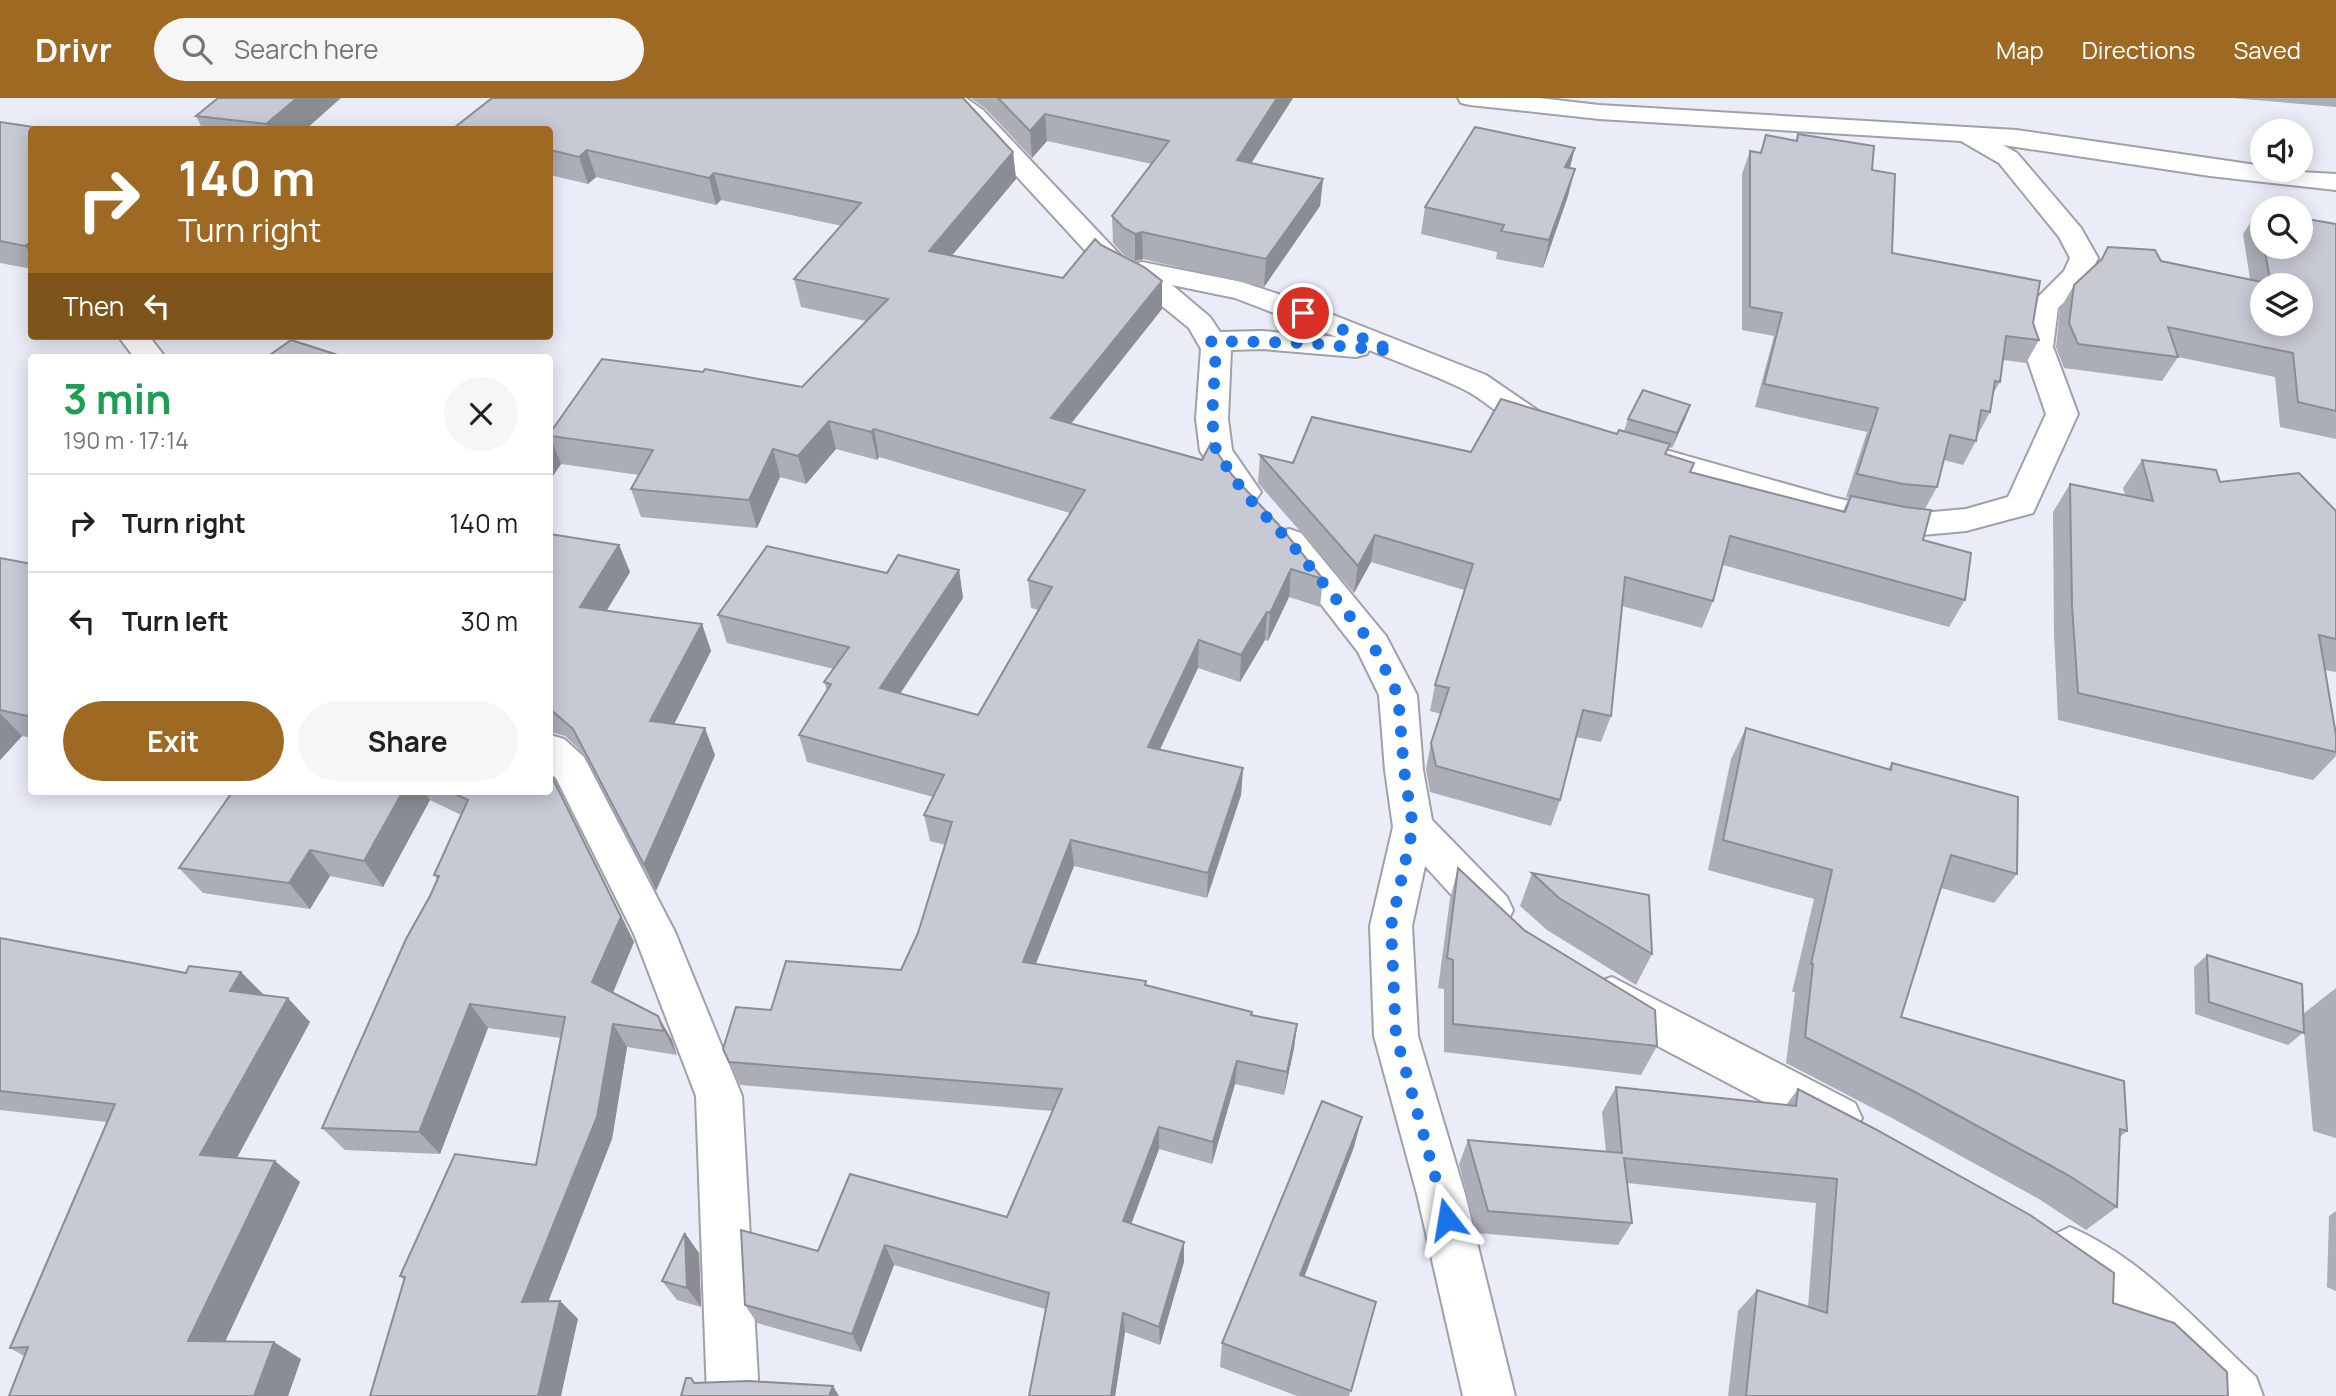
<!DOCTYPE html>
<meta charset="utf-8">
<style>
:root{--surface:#fff;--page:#f6f6f6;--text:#202124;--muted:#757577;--line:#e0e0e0;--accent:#9e6922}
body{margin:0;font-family:Manrope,sans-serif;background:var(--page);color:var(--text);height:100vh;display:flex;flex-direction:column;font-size:26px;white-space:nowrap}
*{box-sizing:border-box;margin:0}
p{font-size:23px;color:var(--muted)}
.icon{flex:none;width:38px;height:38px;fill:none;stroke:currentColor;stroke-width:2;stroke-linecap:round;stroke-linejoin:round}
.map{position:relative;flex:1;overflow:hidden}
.side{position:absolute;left:28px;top:256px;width:525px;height:441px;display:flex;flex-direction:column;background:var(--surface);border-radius:7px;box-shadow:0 4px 18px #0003}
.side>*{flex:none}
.hud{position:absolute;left:28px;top:28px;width:525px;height:214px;border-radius:7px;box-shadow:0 4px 18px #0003;background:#9e6922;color:#fff;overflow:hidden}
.fabs{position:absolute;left:2250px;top:21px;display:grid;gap:14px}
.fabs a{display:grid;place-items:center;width:63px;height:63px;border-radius:50%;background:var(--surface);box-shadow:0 4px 18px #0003;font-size:35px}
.pin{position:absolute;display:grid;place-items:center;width:60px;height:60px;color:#fff;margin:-30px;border:4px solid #fff;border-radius:50%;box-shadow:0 2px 7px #0007}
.me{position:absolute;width:77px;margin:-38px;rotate:346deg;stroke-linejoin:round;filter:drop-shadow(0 0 5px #0008)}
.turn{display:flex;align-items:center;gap:24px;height:147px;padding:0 35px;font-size:32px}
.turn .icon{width:91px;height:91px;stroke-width:2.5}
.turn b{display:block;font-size:49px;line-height:60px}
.then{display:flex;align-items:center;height:66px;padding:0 35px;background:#0003;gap:14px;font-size:26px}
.round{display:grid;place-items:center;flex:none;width:74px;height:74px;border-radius:37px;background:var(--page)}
.summary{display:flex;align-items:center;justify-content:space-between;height:119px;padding:0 35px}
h1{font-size:42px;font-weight:700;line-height:52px;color:#1e9e55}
.button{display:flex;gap:14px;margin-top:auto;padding:14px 35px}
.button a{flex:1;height:80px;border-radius:42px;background:var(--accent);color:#fff;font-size:28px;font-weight:700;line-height:80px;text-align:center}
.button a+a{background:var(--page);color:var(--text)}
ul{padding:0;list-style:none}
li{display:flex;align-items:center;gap:21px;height:98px;padding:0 35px;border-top:2px solid var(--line)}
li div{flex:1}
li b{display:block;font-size:26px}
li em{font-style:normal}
header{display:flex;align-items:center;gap:42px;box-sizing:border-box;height:98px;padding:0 35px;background:var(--accent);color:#fff}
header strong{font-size:33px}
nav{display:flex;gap:38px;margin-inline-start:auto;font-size:24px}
.search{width:490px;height:63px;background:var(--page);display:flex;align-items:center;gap:18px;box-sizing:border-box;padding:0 24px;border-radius:38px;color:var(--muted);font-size:26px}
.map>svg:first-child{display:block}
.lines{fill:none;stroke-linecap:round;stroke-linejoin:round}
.minor-casing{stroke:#9fa0ac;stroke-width:4}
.minor{fill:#fff;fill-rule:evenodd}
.wall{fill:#abadb7}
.shaded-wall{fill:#8b8d95}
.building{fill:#c7c9d5;stroke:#8b8d95;stroke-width:2;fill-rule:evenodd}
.route{stroke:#1a73e8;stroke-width:12;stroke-dasharray:0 21.6}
</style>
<header>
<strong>Drivr</strong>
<div class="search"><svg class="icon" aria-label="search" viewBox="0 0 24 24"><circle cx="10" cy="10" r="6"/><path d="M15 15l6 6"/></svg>Search here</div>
<nav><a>Map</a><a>Directions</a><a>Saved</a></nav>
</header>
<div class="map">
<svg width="2336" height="1298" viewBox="0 0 2336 1298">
<rect width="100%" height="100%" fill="#eaecf8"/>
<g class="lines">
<defs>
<path id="minor" d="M938,0H966L983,12L1123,160L1135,166L1142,164L1242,184L1290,200L1486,277L1540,314L1558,320L1563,327L1558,334C1520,344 1493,304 1461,290C1432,276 1400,265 1369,252L1367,256L1356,259L1262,251L1231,252L1228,321L1232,352L1261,394L1256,402L1244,405L1232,402L1200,353L1196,321L1201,251L1189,230L1146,195L1103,172L965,22ZM1172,187L1235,200L1337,239L1262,233L1220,234L1210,219Z
M1458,0H1539L1599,7L2016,32L2263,68V72L2336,76V92L2210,78L2003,47L2017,55L2081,130L2098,160L2087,183L2058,210L2053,249L2078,316L2033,415L1966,433L1922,437L1891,434L1835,422L1630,362L1625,355L1630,348L1641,345L1836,400L1891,412L1922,415L1966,411L2008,399L2046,316L2023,249L2029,208L2064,173L2070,160L2059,139L1999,65L1961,43L1599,21L1470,7L1461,5Z
M118,238H149L165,259H134Z
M1289,431L1301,435L1386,538L1417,597L1423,672L1432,722L1507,799L1513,812L1507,825L1492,830L1477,825L1425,768L1412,828L1418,938L1465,1096L1515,1298H1463L1417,1096L1374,938L1370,828L1393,729L1385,672L1379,597L1358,554L1272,443L1277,435Z
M550,637L564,641L584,659L675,834L742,998L759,1298H707L696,998L634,836L556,680L550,675Z
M1612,879L1855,1005L1862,1020L1855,1035L1839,1042L1823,1035L1631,934L1597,912L1590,898L1597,884Z
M2070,1129C2143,1160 2199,1226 2256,1279L2263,1298H2200L2112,1213L2053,1171L2045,1154L2053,1137Z"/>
</defs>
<!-- minor casing -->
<use href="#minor" class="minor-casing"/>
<!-- minor -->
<use href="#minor" class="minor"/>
</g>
<!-- wall -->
<path class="wall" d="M218,0L305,32H203L196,18Z
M492,0H963L1013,54L1016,81L952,157L1063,180L1095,141L1101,147L1144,169L1162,183V211L1071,326L1202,362L1211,345L1232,377L1278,426L1323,481L1320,509L1289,499L1268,543L1265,542L1240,584L1198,570L1160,652L1243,670L1241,697L1207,800L1074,768L1036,866L1146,883V887L1252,914L1251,917L1297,926L1294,950L1284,997L1235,986L1212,1066L1159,1051L1131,1126L1184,1144V1164L1160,1247L1125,1234L1115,1298H1029L1045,1211L894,1167L861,1254L757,1225L745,1207L741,1132L818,1153L850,1076L1007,1119L1053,1013L740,987L723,951L736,909L771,912L786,863L901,872L918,835L945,747L930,743L924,717L933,699L807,664L799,637L827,592L824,584L834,571L727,545L718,517L767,448L887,475L898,457L959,472L963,500L900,596L978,617L1039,512L1031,510L1028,482L1070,415L879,359L877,362L836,351L806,386L780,379L757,430L641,419L631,391L639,377L561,366L550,382V335L602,261L703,274L705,271L802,289L866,223L801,209L794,181L842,128L721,102L716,107L596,79L588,86L550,77V32H454V30Z
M971,0H1293L1251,65L1323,81L1320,108L1264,189L1143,161L1135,163L1125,158L1113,145L1112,118L1152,66L1047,43L1032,60L985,10Z
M2232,0H2336V9Z
M0,24L32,32V171L0,165Z
M1798,36L1872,72L1892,155L2033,225L2039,242L2026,265L2003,262L2000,284L1992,297L1990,314L1977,338L1976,343L1963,367L1944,362L1937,389L1925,411L1923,442L1965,502L1949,529L1723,467L1713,503L1702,530L1622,508L1611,618L1601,644L1576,639L1560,702L1551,728L1430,694L1426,671L1431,645L1441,616L1430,613L1435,587L1464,492L1371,464L1354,495L1258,385L1260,357L1293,365L1471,354L1617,336L1624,333L1628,321L1690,307L1685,321L1672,350L1669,349L1666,357L1690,374L1843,413L1849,400L1846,399L1867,334L1755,309L1774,238L1742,232V76L1750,53L1760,55L1766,37L1796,43Z
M1570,70L1568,98L1543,170L1496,161L1497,154L1421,136L1425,109Z
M2258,113L2263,114V149H2301L2336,126V341L2280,329L2275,279L2178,259L2162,283L2064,270L2056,249L2060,211L2074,187L2101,162L2108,149L2161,163L2250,181L2243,136Z
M2142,362L2220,384L2336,413V574L2325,572L2336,637V658L2313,682L2058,622L2054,535L2053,414L2070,386L2125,397L2123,390Z
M550,436L619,447L630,474L606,513L702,526L711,553L674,626L715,657L656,793L586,658L565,638L551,634L550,635Z
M0,460L32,466V640L22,638L0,662Z
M1746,630L1888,671L1892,665L2017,776L1994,805L1941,790L1901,919L2127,1033L2120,1039L2117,1109L2086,1132L2039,1101L1890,1019L1786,965L1795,894H1792L1814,801L1708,772L1731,661Z
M550,673L634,844L613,895L658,918L672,942L677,957L627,949L612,1041L548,1203H560L578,1221L404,1182L400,1178L536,1067L561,940L488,930L440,1056L345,1052L322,1030L430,798L437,781L434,777L461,717L430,702L383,789L330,778L310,811L203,795L179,770L233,693H550Z
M1458,770L1524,832L1657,948L1641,977L1444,954V891L1438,890L1450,801Z
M1532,775L1652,856L1636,887L1547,832L1520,808Z
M0,840L186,875L241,874L264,897L310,924L237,1060L300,1084L225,1243L301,1261L288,1298H9L24,1258L10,1250L107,1024L0,1012Z
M2207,857L2303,916L2336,890V1040L2313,1033L2304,934L2288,947L2195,916L2194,869Z
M1616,989L1786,1007L1798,991L2113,1205L2228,1298H1728L1738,1213L1757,1192L1808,1209L1816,1105L1627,1085L1632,1125L1618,1147L1477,1135L1459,1066L1468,1042L1606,1054L1602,1014Z
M1354,1049L1304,1179L1376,1204L1349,1298H1297L1220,1269L1222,1245Z
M2336,1113V1193L2327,1189L2329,1118Z
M699,1155L701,1209L677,1202L662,1183Z"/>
<!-- shaded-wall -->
<path class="shaded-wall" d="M297,0H341L305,32H269L266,26Z
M1277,0H1293L1236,89L1237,62Z
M1045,16L1047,43L1032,60L1030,33Z
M1575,50L1568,77L1565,69Z
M587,52L596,79L588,86L579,59Z
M1013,54L1016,81L933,180L929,153Z
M1575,71L1568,98L1543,170L1549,142Z
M714,75L721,102L716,107L709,80Z
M1323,81L1320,108L1264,189L1266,161Z
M1142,134L1143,161L1135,163V136Z
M32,143V158L25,148Z
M1162,183V211L1053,348L1051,320Z
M1690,307L1685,321L1672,350L1677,335Z
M829,323L836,351L806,386L798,358Z
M874,331L879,359L877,362L871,334Z
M550,338L561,366L550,382Z
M773,351L780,379L757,430L749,402Z
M1375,437L1371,464L1354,495L1358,468Z
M619,447L630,474L592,537L580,509Z
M1291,471L1289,499L1268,543L1270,515Z
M959,472L963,500L886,617L880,590Z
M1267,514L1265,542L1240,584L1241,557Z
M702,526L711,553L662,650L650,623Z
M1199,542L1198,570L1148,676V649Z
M0,615L22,638L0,662Z
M705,630L715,657L656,793L644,767Z
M1243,670L1241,697L1207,800L1208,775Z
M550,673L634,844L607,908L592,884Z
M403,693H424L430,702L383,789L364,763Z
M1071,742L1074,768L1027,888L1023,864Z
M310,752L330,778L310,811L289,785Z
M241,874L265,898L230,893Z
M288,900L310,924L227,1078L200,1057Z
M470,906L488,930L440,1056L419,1034Z
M658,918L672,942L677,957L664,933Z
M613,926L627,949L612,1041L541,1222L522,1204Z
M1297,926L1294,950L1284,997L1287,974Z
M1237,963L1235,986L1212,1066L1213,1044Z
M1362,1019L1354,1049L1295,1203L1300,1177Z
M1159,1029V1051L1125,1143L1123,1123Z
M275,1063L300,1084L217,1261L188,1243Z
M685,1135L699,1155L701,1209L687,1190Z
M1184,1144V1164L1160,1247L1159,1229Z
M885,1147L894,1167L861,1254L852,1236Z
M560,1203L578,1221L561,1298H538Z
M1123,1215L1125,1234L1115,1298H1111Z
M274,1244L301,1261L288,1298H254Z
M833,1288L839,1298H829Z"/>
<!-- building -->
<path class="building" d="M218,0H297L266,26L196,18Z
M492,0H963L1013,54L929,153L1063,180L1095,141L1101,147L1144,169L1162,183L1051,320L1202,362L1211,345L1232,377L1278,426L1323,481L1291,471L1270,515L1267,514L1241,557L1199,542L1148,649L1243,670L1208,775L1071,742L1023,864L1146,883L1145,887L1252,914L1251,917L1297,926L1287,974L1237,963L1213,1044L1159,1029L1123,1123L1184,1144L1159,1229L1123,1215L1111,1298H1029L1049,1195L885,1147L852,1236L745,1207L741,1132L818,1153L850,1076L1007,1119L1062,991L729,964L723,951L736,909L771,912L786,863L901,872L918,835L952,724L924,717L944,677L799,637L831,586L824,584L849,549L718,517L767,448L887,475L898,457L959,472L880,590L978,617L1052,489L1028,482L1085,392L874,331L871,334L829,323L798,358L773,351L749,402L631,391L653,352L550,338V335L602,261L703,274L705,271L802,289L888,201L794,181L861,105L714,75L709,80L587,52L579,59L550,52V32H460L454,30Z
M998,0H1277L1237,62L1323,81L1266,161L1142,134L1135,136L1124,130L1112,118L1169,43L1045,16L1030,33Z
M0,24L53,32H32V143L25,148L0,143Z
M1475,29L1575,50L1565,69L1575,71L1549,142L1501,133L1504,127L1425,109Z
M1798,36L1874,48L1872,72L1895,76L1892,155L2040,183L2033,225L2039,242L2006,238L2000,284L1995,283L1990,314L1981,312L1976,343L1950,337L1937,389L1903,386L1857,376L1878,310L1764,286L1782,215L1750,209V53L1761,55L1766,37L1797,43Z
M2258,113L2263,114V140Z
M2301,120L2336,126V313L2298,304L2293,255L2168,229L2178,259L2078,246L2069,225L2074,187L2102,161L2108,149L2155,152L2161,163L2271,186L2264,149H2301ZM2263,187H2301V226H2263Z
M291,242L344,259H267Z
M1643,292L1690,307L1677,335L1628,321Z
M1501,301L1617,336L1619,332L1670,346L1665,356L1694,365L1690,374L1845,414L1851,398L1905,409L1931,412L1923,442L1971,455L1965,502L1730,438L1713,503L1625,479L1611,618L1583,612L1560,702L1436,668L1431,645L1449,590L1435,587L1473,466L1375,437L1358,468L1260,357L1293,365L1312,319L1471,354Z
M2142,362L2216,372L2220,384L2299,375L2336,413V541L2319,537L2336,637V654L2078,595L2072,508L2070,386L2153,403Z
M550,436L619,447L580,509L702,526L650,623L705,630L644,767L573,631L550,611Z
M0,460L32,466V619L0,612Z
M1746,630L1891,672L1892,665L2018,699L2017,776L1951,757L1901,919L2124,983L2127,1033L2120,1031L2117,1109L2068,1077L1913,993L1805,939L1813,866H1811L1832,772L1723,742Z
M550,675L621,819L592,884L658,918L664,933L613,926L597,1019L522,1204L560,1203L538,1298H370L405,1179L400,1178L455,1056L536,1067L565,919L470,906L419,1034L322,1030L406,841L430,798L439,778L434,777L468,702L449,693H550Z
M233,693H403L364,763L310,752L289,785L179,770Z
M1458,770L1524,832L1655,912L1657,948L1453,926V862L1447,860Z
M1532,775L1649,797L1652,856L1559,800Z
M0,840L186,875L189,868L241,874L230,893L288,900L200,1057L275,1063L188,1243L274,1244L254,1298H9L28,1249L10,1250L115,1006L0,993Z
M2207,857L2302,886L2304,935L2209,904Z
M1616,989L1796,1008L1798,991L1875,1031L2030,1117L2114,1175L2113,1205L2174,1225L2227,1274L2228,1298H1746L1757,1192L1827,1215L1837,1081L1624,1060L1632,1125L1488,1113L1468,1042L1622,1055Z
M1322,1003L1362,1019L1300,1177L1376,1204L1351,1293L1222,1245Z
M685,1135L687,1190L662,1183Z
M686,1280H691L694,1285L749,1283L833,1288L829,1298H681Z"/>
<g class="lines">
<!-- route -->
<path class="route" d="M1303,215L1393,253L1309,245L1211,243L1216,251L1212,321L1216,353L1245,396L1290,444L1373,547L1398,597L1404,672L1413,729L1391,828L1396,938L1447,1121"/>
</g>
</svg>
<div class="fabs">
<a><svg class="icon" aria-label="sound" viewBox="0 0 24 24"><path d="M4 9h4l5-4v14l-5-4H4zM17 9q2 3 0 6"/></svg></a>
<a><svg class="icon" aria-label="search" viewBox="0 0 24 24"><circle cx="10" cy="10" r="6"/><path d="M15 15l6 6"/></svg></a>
<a><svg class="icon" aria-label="layers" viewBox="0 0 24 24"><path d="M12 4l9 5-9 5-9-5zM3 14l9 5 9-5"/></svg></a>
</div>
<div class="pin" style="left:1303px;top:215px;background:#d93025"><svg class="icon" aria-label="arrive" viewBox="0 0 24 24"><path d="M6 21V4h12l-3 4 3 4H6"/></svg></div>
<svg class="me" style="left:1447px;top:1121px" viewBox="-20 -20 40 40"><path d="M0-17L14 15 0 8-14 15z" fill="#1a73e8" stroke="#fff" stroke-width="4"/></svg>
<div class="hud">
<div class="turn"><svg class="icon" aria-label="right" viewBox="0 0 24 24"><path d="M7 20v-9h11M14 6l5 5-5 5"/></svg><div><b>140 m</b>Turn right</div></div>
<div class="then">Then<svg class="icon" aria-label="left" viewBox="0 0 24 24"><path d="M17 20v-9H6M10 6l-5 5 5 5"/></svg></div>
</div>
<section class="side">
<div class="summary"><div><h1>3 min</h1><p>190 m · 17:14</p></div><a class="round"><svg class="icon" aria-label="close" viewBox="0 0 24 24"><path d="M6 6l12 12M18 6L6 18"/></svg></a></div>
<ul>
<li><svg class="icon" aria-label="right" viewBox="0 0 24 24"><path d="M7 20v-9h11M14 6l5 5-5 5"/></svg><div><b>Turn right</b></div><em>140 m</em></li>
<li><svg class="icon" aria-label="left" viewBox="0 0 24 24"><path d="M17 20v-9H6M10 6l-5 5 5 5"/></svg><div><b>Turn left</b></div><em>30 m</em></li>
</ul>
<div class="button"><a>Exit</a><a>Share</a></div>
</section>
</div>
